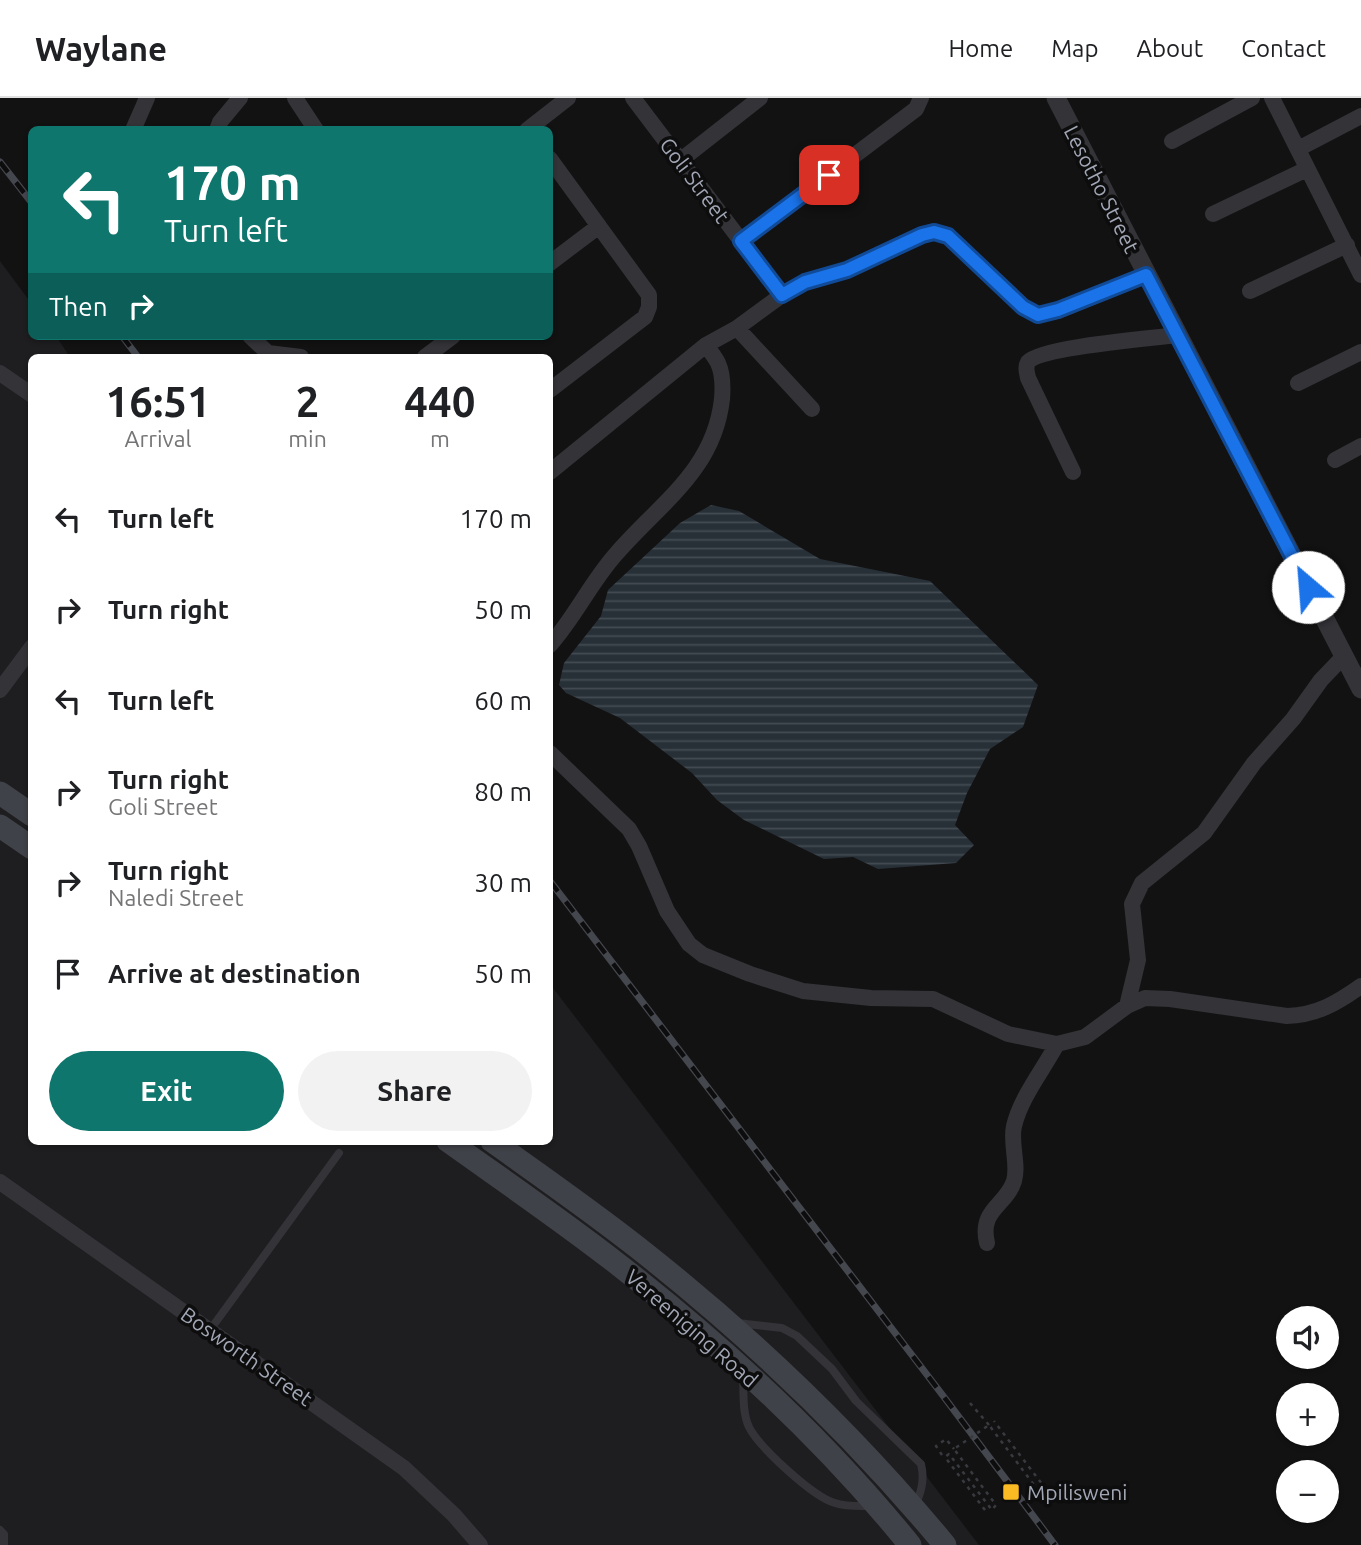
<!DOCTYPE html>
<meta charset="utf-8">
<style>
:root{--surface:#fff;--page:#f2f2f2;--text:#202124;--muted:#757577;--line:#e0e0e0;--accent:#0f766e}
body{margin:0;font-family:Ubuntu,sans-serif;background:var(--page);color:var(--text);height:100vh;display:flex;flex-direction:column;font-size:26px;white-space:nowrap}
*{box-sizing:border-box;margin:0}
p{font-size:23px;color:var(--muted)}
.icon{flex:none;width:38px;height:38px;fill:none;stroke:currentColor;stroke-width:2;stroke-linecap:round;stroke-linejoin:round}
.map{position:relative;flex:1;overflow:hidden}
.panel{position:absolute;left:28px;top:256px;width:525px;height:791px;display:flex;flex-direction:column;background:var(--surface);border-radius:10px;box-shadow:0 2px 5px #0004}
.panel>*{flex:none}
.banner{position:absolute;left:28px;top:28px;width:525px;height:214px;border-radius:10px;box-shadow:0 2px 5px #0004;background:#0f766e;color:#fff;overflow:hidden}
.buttons{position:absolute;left:1276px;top:1208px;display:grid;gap:14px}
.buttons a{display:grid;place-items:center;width:63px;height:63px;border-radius:50%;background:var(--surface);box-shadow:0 2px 5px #0004;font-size:35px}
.pin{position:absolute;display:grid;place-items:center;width:60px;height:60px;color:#fff;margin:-30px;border-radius:14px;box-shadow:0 4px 10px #0006}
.me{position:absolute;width:77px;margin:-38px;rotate:333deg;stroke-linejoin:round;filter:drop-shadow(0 0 5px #0008)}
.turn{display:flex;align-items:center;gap:24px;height:147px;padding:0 21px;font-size:32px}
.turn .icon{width:91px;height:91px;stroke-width:2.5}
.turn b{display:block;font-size:49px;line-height:60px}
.then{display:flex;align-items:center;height:66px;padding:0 21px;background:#0003;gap:14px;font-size:26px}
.eta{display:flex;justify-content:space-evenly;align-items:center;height:119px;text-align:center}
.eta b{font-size:42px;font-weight:700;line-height:49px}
.button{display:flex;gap:14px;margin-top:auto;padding:14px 21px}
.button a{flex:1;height:80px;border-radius:42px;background:var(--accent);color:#fff;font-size:28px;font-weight:700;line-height:80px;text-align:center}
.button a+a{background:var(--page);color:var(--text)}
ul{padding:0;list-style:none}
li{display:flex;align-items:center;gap:21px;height:91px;padding:0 21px}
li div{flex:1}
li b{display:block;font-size:26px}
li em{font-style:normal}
header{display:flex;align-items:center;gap:42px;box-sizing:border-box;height:98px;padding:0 35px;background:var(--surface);border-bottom:2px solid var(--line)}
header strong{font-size:33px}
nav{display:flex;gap:38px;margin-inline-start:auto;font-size:24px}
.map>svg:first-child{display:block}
.built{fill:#1e1e20}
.water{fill:url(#water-rules)}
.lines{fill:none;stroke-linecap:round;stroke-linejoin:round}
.path{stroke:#393a40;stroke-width:2.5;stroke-dasharray:3.5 5;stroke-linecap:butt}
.service{stroke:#333338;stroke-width:8}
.minor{stroke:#333338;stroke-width:16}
.tertiary{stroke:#333338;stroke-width:19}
.secondary{stroke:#404249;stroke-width:23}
.rail-casing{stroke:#45474e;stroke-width:7}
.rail{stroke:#0d0d0e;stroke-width:4.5;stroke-dasharray:13;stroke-linecap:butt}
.path-bridge{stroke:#393a40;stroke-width:2.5;stroke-dasharray:3.5 5;stroke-linecap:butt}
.route-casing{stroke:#114b97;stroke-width:18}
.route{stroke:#1a73e8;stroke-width:12}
.poi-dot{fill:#f9ba24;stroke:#0d0d0e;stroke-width:2.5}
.labels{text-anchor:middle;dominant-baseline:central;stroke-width:7;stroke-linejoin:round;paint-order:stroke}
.street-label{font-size:21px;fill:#a2a7b5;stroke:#0d0d0e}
.poi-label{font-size:21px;fill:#a2a7b5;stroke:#0d0d0e;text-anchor:start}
</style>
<header>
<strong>Waylane</strong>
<nav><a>Home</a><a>Map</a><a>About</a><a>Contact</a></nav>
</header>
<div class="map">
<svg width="1361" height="1447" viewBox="0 0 1361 1447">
<defs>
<pattern id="water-rules" width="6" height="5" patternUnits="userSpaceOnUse" patternTransform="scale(1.75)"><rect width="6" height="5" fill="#283037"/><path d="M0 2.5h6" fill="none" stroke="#444b52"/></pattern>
</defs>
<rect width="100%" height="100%" fill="#121213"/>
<!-- built -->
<path class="built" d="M0,163L31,205L32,238H56L70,259H32V1043H550V886L979,1447H0Z"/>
<!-- water -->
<path class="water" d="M711,407L739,413L820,461L930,483L1038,587L1023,629L990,651L967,695L955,727L974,747L956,765L878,771L853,759L824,761L744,722L717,702L692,675L620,620L566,595L559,587L564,565L601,518L608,492L680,425Z"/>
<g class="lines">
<!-- path -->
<path class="path" d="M970,1305L989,1327
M942,1357L936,1348L946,1341L954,1351"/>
<!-- service -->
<path class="service" d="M738,1225L782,1230L797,1238L832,1271L856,1303L921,1366C925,1382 921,1394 915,1409
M210,1232L339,1055
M743,1280C744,1295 742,1314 749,1329C759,1349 813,1399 835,1405C847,1409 860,1408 873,1408
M0,1432L4,1436V1447"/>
<!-- minor -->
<path class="minor" d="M295,0L316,32
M633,0L782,197
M1272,0L1361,177
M133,32L147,0
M217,32L220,24L240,0
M527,32L568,0
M1172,43L1252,0
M1298,51L1361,18
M550,61L649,197V209L645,219L550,292
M681,62L760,0
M1213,116L1307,71
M741,143L916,11L921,0
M550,165L599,128
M1250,193L1347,147
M737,230L812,311
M250,238L268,255L301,259
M425,259L453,238
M0,275L32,297
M1298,285L1361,254
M1335,362L1361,348
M550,374L706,247L737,230L782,197L805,184L847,172L922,137L934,134L948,138L1023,209L1038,217L1058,213L1146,177
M1073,374L1028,280C1027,275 1025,269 1028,264C1040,249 1154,240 1178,237
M550,547C575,519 591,484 616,456C659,406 714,373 722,301C723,289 723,276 718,265C715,259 710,253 706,247
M0,592L32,549
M550,655L629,731L639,748L667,813L689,846L703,857L750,876L803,893L871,900L933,901L1008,936L1057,946L1085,939L1127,908L1145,900L1170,901L1287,918C1317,917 1337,905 1361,888
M1127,908L1138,862L1132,806L1142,785L1204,735L1254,665L1293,621L1321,582L1344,558
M0,1084L404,1370L454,1417L480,1447
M987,1145C979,1111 1006,1108 1014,1083C1019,1066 1010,1046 1014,1028C1021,999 1043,972 1057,946"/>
<!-- tertiary -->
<path class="tertiary" d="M1056,0L1361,591"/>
<!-- secondary -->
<path class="secondary" d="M0,695L32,717
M0,728L32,750
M448,1043C504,1083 561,1122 615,1164C722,1247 825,1342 910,1447
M492,1043C541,1078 590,1112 637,1149C749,1237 854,1337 945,1447"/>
<defs>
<path id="rail" d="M0,64L32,105
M122,238L138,259
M550,783L944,1299L1055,1447"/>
</defs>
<!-- rail casing -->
<use href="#rail" class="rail-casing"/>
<!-- rail -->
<use href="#rail" class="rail"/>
<!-- path-bridge -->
<path class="path-bridge" d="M985,1412L945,1359L949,1356L992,1412L996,1407L954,1351L989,1327L1049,1407L1055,1403L994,1323"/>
</g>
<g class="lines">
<defs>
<path id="route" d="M829,77L741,143L782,197L805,184L847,172L922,137L934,134L948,138L1023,209L1038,217L1058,212L1146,177L1308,489"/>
</defs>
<!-- route casing -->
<use href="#route" class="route-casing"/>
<!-- route -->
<use href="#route" class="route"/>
</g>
<!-- markers -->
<rect class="poi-dot" x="1002" y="1385" width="18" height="18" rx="3.5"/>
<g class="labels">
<!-- street labels -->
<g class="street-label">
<text transform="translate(695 82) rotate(53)">Goli Street</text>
<text transform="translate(1102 91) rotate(63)">Lesotho Street</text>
<text transform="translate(692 1230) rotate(41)">Vereeniging Road</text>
<text transform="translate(247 1258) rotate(35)">Bosworth Street</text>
</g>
<!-- poi labels -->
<g class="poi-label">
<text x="1027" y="1394">Mpilisweni</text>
</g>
</g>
</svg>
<div class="buttons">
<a><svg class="icon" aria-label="sound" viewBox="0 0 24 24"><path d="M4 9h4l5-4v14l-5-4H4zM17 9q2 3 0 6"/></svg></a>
<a>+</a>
<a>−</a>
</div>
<div class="pin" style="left:829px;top:77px;background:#d93025"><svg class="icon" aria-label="arrive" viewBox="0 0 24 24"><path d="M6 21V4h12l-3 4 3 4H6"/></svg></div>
<svg class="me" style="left:1308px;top:489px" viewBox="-20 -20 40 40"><circle r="19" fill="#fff"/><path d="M0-13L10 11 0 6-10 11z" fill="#1a73e8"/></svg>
<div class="banner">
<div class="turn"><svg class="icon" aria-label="left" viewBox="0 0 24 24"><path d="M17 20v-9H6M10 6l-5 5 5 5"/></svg><div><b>170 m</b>Turn left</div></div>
<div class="then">Then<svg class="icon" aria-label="right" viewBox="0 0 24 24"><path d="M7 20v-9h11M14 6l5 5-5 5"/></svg></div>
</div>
<section class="panel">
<div class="eta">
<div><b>16:51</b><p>Arrival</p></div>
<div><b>2</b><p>min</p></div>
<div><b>440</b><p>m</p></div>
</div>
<ul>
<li><svg class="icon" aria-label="left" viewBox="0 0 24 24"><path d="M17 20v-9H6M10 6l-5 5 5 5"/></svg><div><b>Turn left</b></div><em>170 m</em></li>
<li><svg class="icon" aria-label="right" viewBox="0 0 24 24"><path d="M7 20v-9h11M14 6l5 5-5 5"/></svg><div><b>Turn right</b></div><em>50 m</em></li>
<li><svg class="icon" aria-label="left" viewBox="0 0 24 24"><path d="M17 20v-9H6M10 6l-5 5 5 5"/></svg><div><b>Turn left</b></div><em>60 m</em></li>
<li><svg class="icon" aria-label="right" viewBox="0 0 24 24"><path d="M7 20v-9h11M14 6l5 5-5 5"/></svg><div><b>Turn right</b><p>Goli Street</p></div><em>80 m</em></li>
<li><svg class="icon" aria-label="right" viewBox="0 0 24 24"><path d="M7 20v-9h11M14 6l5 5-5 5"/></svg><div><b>Turn right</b><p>Naledi Street</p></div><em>30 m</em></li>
<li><svg class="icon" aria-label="arrive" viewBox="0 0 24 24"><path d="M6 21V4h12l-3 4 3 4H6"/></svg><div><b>Arrive at destination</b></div><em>50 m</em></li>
</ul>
<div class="button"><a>Exit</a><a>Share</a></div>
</section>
</div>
